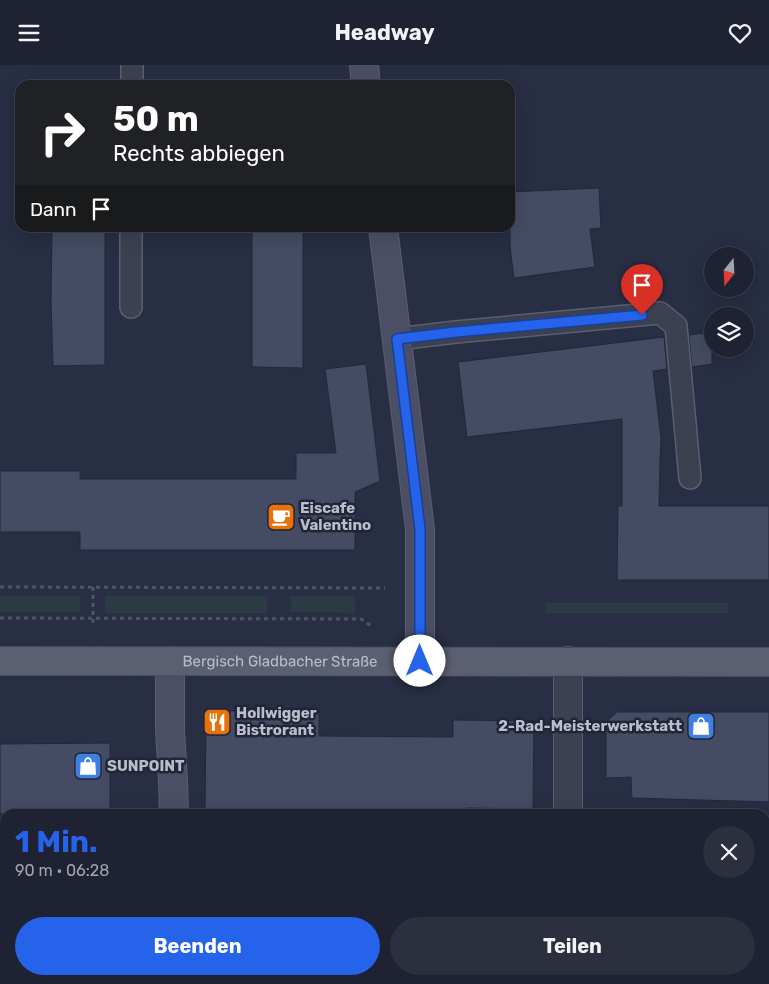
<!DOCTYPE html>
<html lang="de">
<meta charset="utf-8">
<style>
:root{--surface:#1e2232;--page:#2b2f3e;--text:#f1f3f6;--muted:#a1a4ac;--line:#3c3f4d;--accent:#2563eb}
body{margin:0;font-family:Rubik,sans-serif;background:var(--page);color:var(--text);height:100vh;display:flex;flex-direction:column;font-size:19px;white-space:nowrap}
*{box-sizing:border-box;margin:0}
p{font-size:16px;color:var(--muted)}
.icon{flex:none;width:28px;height:28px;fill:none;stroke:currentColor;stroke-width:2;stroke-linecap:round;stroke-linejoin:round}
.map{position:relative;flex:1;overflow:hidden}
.side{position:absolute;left:0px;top:744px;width:770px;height:176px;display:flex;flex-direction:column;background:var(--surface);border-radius:15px 15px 0 0;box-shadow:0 5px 20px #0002,0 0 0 1px var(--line)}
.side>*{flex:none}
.banner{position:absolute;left:15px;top:15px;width:500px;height:152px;border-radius:15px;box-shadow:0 5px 20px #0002,0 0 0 1px var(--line);background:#202124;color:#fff;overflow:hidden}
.needle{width:32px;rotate:198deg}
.tools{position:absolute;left:704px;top:182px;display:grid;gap:10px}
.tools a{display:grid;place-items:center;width:50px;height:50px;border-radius:50%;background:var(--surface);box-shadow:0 5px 20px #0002,0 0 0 1px var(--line);font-size:25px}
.pin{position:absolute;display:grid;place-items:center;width:42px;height:42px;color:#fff;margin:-51px -21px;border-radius:50% 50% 50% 0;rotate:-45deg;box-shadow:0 0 5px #0007}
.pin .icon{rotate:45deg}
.me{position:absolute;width:55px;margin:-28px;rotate:0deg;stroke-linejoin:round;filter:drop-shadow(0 0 4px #0008)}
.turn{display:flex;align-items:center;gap:18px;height:105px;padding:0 15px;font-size:22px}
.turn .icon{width:65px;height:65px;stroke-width:2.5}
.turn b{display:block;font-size:35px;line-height:42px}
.then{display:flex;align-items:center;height:48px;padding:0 15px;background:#0003;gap:10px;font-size:19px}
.round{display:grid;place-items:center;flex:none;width:52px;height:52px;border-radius:26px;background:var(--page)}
.summary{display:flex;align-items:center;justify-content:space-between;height:85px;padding:0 15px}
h1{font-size:30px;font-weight:700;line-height:38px;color:var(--accent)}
.button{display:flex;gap:10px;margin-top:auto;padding:10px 15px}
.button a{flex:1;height:58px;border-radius:30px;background:var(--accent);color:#fff;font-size:20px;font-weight:700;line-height:58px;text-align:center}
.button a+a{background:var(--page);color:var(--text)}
header{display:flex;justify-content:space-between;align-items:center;height:65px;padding:0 15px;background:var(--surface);font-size:22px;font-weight:700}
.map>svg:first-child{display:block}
.green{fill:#2a3b44}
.building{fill:#444b62;stroke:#23273a}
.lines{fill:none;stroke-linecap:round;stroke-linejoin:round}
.lane-casing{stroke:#5b5e70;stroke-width:24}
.street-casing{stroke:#5b5e70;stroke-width:30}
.secondary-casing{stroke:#5b5e70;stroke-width:30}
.primary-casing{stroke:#464a5c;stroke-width:30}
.path{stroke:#495860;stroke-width:3;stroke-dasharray:4 4;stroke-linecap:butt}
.lane{stroke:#3c4152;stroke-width:21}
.street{stroke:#3c4152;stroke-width:28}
.secondary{stroke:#4b4f65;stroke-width:28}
.primary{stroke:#5b5f72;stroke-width:28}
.route-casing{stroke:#184099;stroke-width:12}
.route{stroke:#2563eb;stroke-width:9}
.labels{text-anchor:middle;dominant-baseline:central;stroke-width:5;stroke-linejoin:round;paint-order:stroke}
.poi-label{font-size:15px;font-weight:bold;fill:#babdcc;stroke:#212538;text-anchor:start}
.street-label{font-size:15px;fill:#babdcc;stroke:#212538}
</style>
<header><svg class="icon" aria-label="menu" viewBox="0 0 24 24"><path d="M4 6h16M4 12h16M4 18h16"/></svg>Headway<svg class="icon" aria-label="heart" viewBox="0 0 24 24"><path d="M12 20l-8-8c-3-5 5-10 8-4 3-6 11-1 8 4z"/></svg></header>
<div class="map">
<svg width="769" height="919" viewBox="0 0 769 919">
<rect width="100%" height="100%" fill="#282e43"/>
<!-- green -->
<path class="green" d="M0,531H80V547H0Z
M105,531H268L267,548H105Z
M291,531H355V548L291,547Z
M546,538H728V548H545Z"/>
<!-- building -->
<path class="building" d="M599,123L601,163L590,164L595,202L514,213L510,182V127Z
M52,162H105V300L53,301L51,237Z
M252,162H303V303L252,302Z
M712,267V299L692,302L689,270Z
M664,272L667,304L653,306L661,373L660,396L659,441H769V515H617L618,441H622V354L467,372L458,297Z
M366,299L380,416L355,427V485H80V467H0V406H80V414H296V388H336L325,304Z
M206,646H319V671L453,672V655L534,656L533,744L466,743L463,749H205Z
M617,647H769V737L632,733L631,712L606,713V657Z
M110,678V749H0V679Z"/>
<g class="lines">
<defs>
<path id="lane" d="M132,20V0
M131,242V162
M397,274L456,267L660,248L676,261L690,413"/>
<path id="street" d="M568,749V596
M583,919V915"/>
<path id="secondary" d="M364,0L366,20
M383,162L420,464V596
M170,596V664L173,716L174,749
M168,919L169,915"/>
<g id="primary">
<path id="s1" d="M0,596L769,597"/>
</g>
</defs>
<!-- lane casing -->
<use href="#lane" class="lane-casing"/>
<!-- street casing -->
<use href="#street" class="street-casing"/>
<!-- secondary casing -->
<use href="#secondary" class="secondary-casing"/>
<!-- primary casing -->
<use href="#primary" class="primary-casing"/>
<!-- path -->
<path class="path" d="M0,522L385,523
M93,522V562
M0,553L361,554L371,561"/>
<!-- lane -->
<use href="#lane" class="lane"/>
<!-- street -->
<use href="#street" class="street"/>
<!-- secondary -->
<use href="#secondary" class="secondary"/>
<!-- primary -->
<use href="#primary" class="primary"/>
</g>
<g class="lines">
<defs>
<path id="route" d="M420,596V464L397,274L456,267L642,250"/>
</defs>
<!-- route casing -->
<use href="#route" class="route-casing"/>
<!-- route -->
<use href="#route" class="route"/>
</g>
<!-- icons -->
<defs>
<symbol id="cafe-square" viewBox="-11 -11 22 22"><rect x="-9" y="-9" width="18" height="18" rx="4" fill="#e8710a" stroke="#212538"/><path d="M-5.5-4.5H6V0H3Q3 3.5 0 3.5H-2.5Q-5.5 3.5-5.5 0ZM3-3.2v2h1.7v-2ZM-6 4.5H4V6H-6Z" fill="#fff"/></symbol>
<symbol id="restaurant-square" viewBox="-11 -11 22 22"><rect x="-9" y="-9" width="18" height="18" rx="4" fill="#e8710a" stroke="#212538"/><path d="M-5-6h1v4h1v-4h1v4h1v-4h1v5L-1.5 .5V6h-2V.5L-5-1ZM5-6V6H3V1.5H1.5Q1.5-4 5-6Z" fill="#fff"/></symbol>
<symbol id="shop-square" viewBox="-11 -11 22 22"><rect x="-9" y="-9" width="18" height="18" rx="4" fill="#3f7fe0" stroke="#212538"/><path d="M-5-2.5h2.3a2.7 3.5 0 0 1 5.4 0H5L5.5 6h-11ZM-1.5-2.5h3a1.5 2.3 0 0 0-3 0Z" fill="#fff"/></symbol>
</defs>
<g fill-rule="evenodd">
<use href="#cafe-square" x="265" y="436" width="32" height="32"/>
<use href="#restaurant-square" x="201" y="641" width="32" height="32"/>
<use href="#shop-square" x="685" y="645" width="32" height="32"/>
<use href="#shop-square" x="72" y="685" width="32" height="32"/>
</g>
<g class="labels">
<!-- poi labels -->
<g class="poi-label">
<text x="300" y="443">Eiscafe<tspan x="300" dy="17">Valentino</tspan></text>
<text x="236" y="648">Hollwigger<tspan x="236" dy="17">Bistrorant</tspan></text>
<text x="682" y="661" text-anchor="end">2-Rad-Meisterwerkstatt</text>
<text x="107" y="701">SUNPOINT</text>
</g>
<!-- street labels -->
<g class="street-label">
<text stroke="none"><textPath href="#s1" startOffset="280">Bergisch Gladbacher Straße</textPath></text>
</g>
</g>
</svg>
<div class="tools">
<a><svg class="needle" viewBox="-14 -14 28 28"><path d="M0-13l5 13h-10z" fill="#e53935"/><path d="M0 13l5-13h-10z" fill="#a1a4ac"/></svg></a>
<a><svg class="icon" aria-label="layers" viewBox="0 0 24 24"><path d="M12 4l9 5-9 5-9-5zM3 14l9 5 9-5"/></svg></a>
</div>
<div class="pin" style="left:642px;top:250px;background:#d93025"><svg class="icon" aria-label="arrive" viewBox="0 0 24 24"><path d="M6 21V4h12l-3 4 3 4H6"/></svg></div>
<svg class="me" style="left:420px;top:596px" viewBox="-20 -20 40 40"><circle r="19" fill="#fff"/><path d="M0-13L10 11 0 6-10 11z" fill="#2563eb"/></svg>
<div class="banner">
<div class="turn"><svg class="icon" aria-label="right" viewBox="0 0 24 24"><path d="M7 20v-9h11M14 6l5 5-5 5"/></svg><div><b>50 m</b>Rechts abbiegen</div></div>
<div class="then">Dann<svg class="icon" aria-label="arrive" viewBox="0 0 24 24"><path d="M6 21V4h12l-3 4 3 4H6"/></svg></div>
</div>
<section class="side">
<div class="summary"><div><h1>1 Min.</h1><p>90 m · 06:28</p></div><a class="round"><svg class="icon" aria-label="close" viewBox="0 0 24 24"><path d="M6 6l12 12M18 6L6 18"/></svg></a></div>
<div class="button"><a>Beenden</a><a>Teilen</a></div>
</section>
</div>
